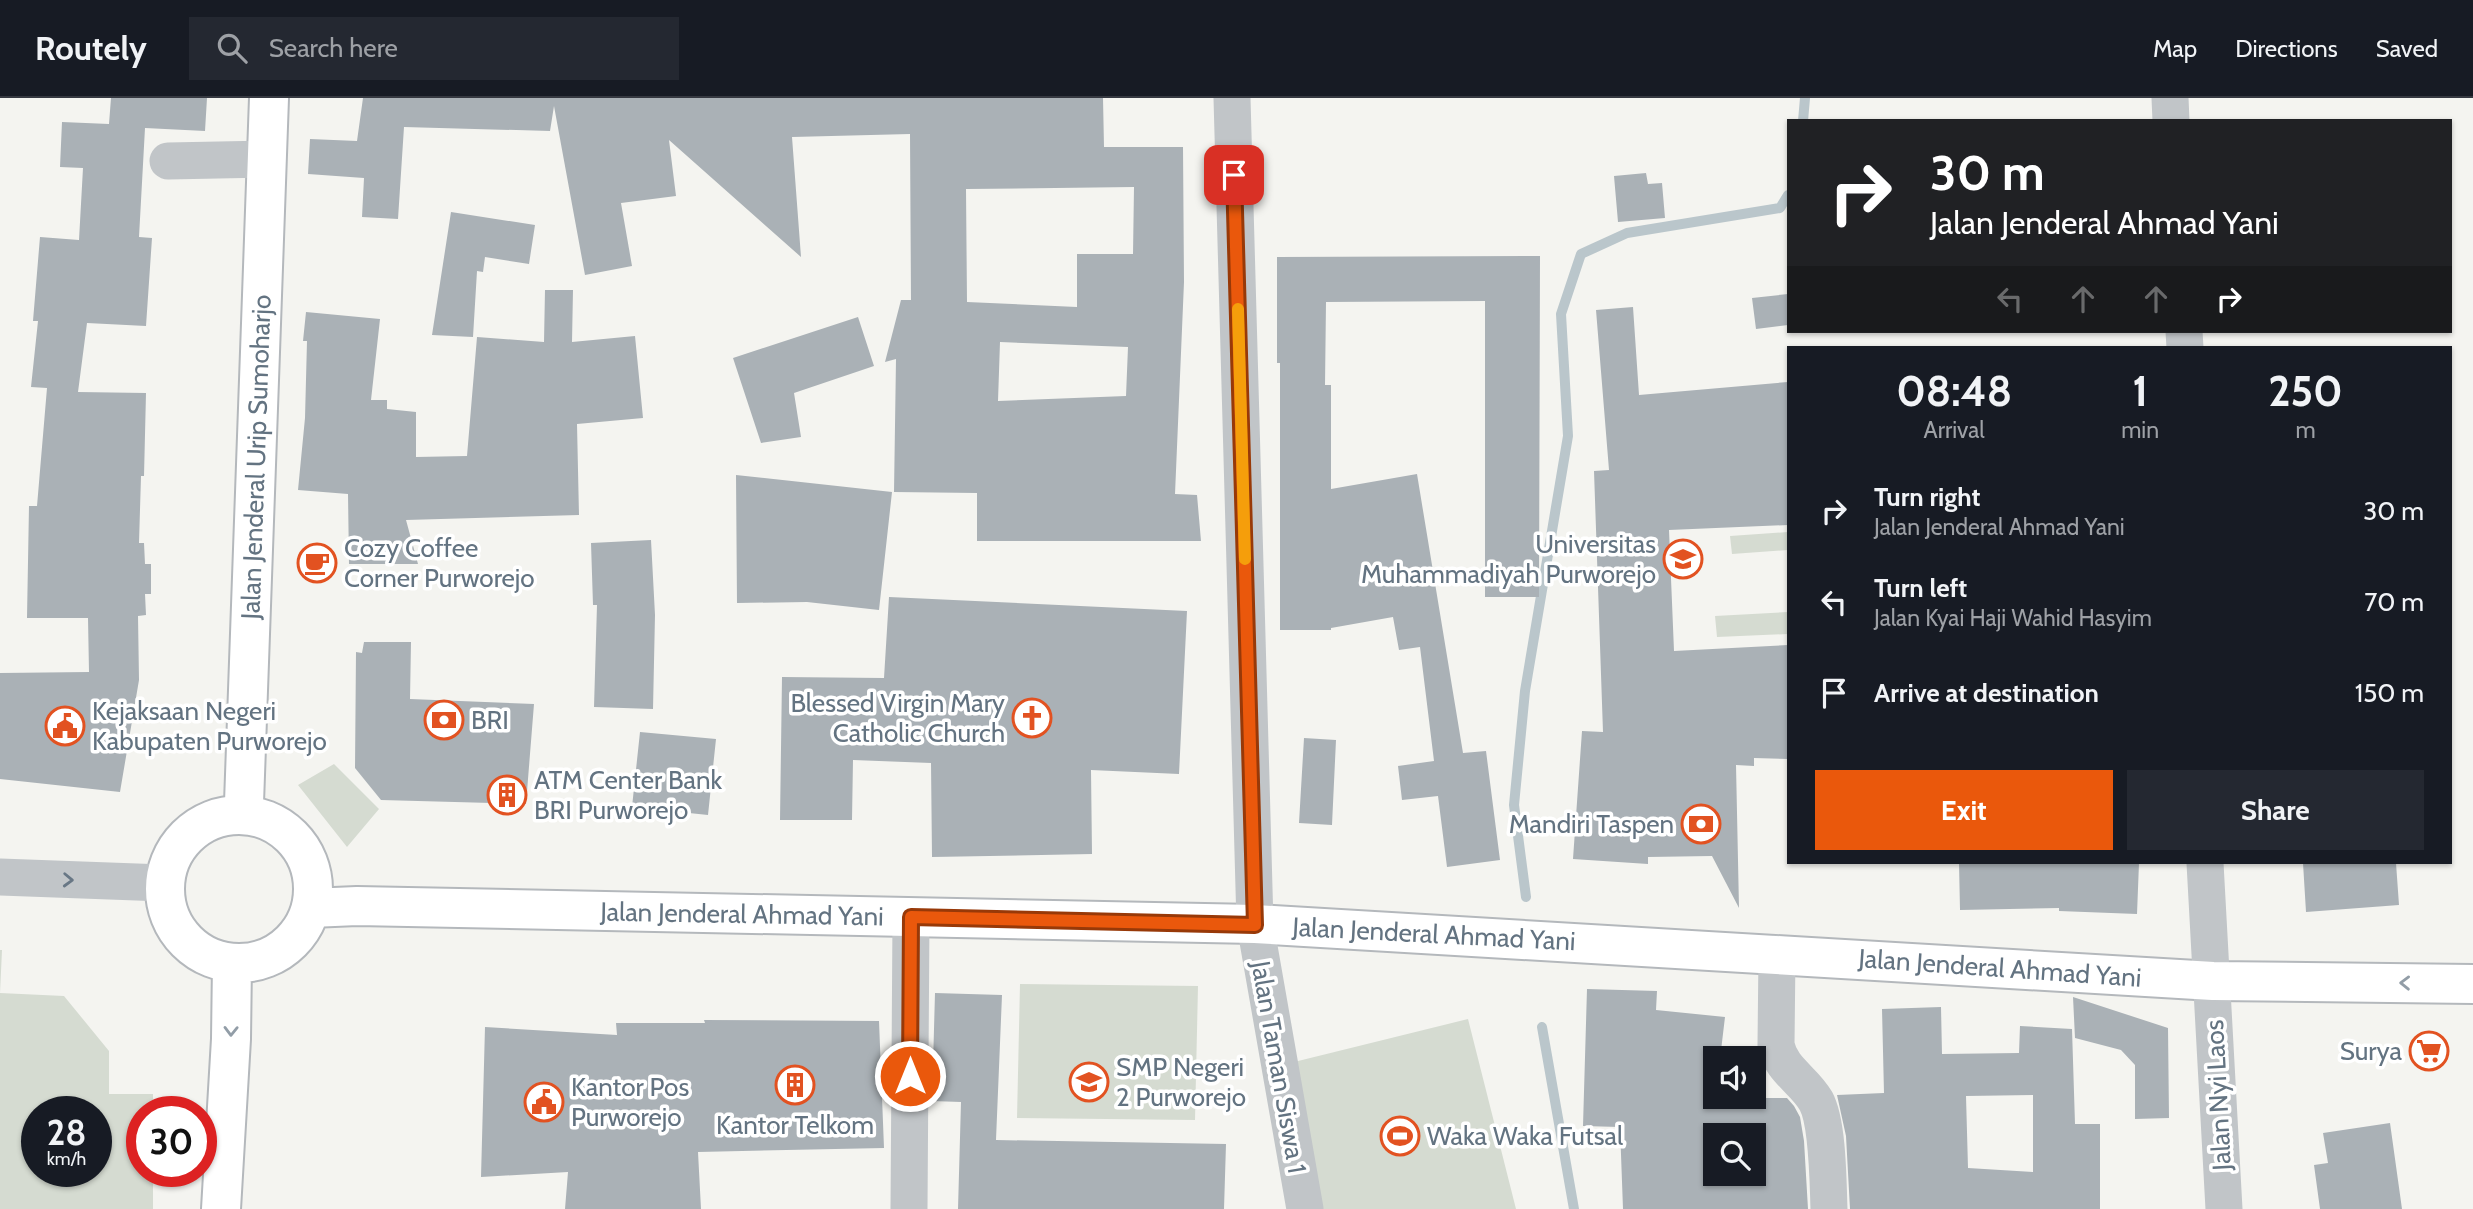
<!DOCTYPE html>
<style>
:root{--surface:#171b24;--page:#242831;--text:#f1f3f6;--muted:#9ea1a6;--line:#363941;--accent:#ea580c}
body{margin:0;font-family:Cabin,sans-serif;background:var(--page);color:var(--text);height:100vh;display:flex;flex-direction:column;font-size:26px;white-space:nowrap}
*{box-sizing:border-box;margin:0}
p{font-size:23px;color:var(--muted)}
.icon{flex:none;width:38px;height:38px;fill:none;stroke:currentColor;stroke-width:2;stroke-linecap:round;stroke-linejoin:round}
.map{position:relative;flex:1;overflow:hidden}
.drawer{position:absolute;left:1787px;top:248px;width:665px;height:518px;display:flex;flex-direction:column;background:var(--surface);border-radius:0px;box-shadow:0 2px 5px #0004}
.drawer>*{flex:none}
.top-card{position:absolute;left:1787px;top:21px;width:665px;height:214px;border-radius:0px;box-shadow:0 2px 5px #0004;background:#202124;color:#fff;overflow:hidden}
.controls{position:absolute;left:1703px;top:948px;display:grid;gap:14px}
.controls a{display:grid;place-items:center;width:63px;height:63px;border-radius:0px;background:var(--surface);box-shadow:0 2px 5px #0004;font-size:35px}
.speed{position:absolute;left:21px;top:998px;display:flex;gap:14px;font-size:35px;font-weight:700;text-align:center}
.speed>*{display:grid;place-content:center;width:91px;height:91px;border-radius:50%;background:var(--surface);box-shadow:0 2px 5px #0004;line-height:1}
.speed small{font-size:18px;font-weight:400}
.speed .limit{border:10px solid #d22;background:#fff;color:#111}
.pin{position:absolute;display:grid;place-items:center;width:60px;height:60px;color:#fff;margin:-30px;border-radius:14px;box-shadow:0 4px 10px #0006}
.me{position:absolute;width:77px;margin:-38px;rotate:0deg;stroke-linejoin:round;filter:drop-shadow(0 0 5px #0008)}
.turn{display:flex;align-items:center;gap:24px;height:147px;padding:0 28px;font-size:32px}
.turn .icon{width:91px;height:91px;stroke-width:2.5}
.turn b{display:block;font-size:49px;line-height:60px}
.lanes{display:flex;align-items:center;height:66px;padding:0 28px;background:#0003;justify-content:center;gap:35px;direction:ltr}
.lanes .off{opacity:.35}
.eta{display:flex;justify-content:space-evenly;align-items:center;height:119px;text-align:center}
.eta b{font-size:42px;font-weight:700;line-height:49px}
.button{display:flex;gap:14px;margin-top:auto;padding:14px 28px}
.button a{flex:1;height:80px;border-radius:0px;background:var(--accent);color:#fff;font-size:28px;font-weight:700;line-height:80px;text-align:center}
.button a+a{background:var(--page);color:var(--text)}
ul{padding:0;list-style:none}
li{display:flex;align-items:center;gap:21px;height:91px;padding:0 28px}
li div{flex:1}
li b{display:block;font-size:26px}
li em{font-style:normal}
header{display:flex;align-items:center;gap:42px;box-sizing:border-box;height:98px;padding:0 35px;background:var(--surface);border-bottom:2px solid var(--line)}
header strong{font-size:33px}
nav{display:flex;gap:38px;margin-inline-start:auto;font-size:24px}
.search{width:490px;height:63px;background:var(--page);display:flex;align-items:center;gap:18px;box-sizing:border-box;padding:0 24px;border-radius:0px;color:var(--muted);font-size:26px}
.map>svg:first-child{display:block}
.green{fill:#d5dbd1;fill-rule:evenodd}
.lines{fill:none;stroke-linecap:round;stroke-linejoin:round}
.stream{stroke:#bac6cb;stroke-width:10}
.building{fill:#aab1b6;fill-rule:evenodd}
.major-casing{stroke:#b4b8bc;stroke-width:42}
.minor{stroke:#c1c5c8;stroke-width:37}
.major{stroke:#fff;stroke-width:38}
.oneway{stroke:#687785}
.oneway2{stroke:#929da7}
.route-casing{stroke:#983908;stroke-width:18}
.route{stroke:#ea580c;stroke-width:12}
.slow{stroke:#f59e0b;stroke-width:12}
.labels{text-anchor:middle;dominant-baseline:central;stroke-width:7;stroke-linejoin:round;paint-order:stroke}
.street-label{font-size:26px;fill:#637381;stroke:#fff}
.poi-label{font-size:26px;fill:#637381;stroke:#fff;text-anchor:start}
</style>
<header>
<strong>Routely</strong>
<div class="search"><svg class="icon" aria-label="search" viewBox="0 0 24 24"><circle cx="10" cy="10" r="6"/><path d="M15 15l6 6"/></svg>Search here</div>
<nav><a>Map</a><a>Directions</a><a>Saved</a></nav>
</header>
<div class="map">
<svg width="2473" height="1111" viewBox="0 0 2473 1111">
<rect width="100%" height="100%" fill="#f4f4f0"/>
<!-- green -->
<path class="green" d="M1788,434V452L1732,456L1730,438Z
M1788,514V536L1717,539L1715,518Z
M334,666L379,711L347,749L298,687Z
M0,852H2L0,895L64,898L109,953V996H153V1013H142V1073H153V1111H0ZM96,1013V1073H37V1013Z
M1020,886L1198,888L1195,1022L1017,1020Z
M1468,921L1516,1111H1314L1290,965Z"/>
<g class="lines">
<!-- stream -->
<path class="stream" d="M1803,23L1805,0
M1526,799L1514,707L1525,593L1568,338L1561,216L1581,156L1627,135L1780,110L1788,97
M1542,929L1574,1111"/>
</g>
<!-- building -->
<path class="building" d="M111,0H207L205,33L145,30L139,139L152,140L146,228L87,225L78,294L146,295L144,378H141L139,445H144L145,466H151V496H145L146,517L138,518L139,582L120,694L0,681V575L89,574L88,520H27L29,408H37L47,290L31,289L38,223H33L40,139L79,142L83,70L60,69L62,24L109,26Z
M363,0H1103L1104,49H1183L1184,184L1175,396L1197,397L1201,443H977V395L894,394L896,261L885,264L901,202H911L910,36L792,39L801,159L669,42L676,98L621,105L632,168L585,177L554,8L550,33L404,29L398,121L362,119L364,80L308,76L310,41L357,43ZM1134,89L1133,156H1077V209L967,204L966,91ZM1000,244L1128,249L1126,298L998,303Z
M1646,75L1648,86L1662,85L1665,120L1618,124L1614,78Z
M451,114L535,127L529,166L485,159L483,174L477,173L473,239L432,237Z
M1540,158L1539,499H1485V203L1326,204L1325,287H1331V391L1417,376L1463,655L1486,653L1500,762L1447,769L1438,698L1402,702L1398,668L1434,663L1420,549L1399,552L1393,519L1331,530V532H1280V265H1277V159Z
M545,192H573L572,244L635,238L643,320L577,326L579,417L406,422L418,466H349L348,396L298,392L305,320L307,243H303L306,214L380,221L371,302H387V311L416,314V359L467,358L477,239L544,244Z
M1788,196V227L1756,231L1752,200Z
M1633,209L1639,297L1788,284V427L1669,432L1674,553L1788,547V661L1754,660V668L1736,667L1739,810L1712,758L1648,759V766L1573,761L1582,633L1603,634L1594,373L1609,372L1596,212Z
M858,219L874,268L794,295L801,339L761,345L733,260Z
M736,377L892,394L879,512L807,504L737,505Z
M651,442L655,517L653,611L594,609L597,507H593L591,445Z
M889,499L1187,513L1179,676L1091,672L1092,756L932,759L931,665L853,662L852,722H780L782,579L884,580Z
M364,544H411L410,601L534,606L526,706L381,702L355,670L356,554L362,555Z
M640,634L716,641L708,717L632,709Z
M1304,640L1336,642L1332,727L1299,725Z
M1959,765H2139L2137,816L2059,813V810L1960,812Z
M2303,765H2396L2399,807L2306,814Z
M1587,891L1657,893L1656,912L1725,919L1720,961H1715V1000H1787L1794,1008L1800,1019L1804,1043L1808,1111H1623L1620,1029L1583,1028ZM1715,1038H1754V1076H1715Z
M935,895L1002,897L996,1042L1226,1046L1224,1111H958L961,1004L932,1003Z
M2073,899L2168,930L2169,1020L2135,1021V967L2121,952L2075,940Z
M1941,909L1942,956L2019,955L2020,928L2072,931L2075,1026H2100V1111H1850L1846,1038L1837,997L1884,995L1882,911ZM2033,997V1074L1968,1070L1966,998Z
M704,922L879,923L884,1050L698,1054L701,1111H565L568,1074L481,1079L485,929L617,937L616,925H705Z
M2390,1025L2402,1111H2320L2314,1067L2328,1065L2323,1035Z"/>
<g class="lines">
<defs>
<path id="major" d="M240,717L244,705L269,0
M165 791a74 74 0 1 1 148 0a74 74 0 1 1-148 0Z
M311,810L357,808L1255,826L2213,883L2473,886
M221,1111L231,941L232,865"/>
</defs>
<!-- major casing -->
<use href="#major" class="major-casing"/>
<!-- minor -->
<path class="minor" d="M1232,0L1255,826L1305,1111
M2170,0L2171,23
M168,63L267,61
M2184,233L2185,250
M2205,765L2224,1111
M0,779L164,785
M1777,856L1776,947C1781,972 1804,982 1816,1003C1828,1025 1828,1085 1829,1111
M909,1111L911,819"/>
<!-- major -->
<use href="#major" class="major"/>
</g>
<!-- one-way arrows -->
<defs><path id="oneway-chevron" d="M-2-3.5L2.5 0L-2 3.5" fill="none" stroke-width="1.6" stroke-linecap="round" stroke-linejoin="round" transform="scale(1.75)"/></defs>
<use class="oneway" href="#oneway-chevron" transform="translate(68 782) rotate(2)"/>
<g class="oneway2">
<use href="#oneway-chevron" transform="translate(2405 885) rotate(-179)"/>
<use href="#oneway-chevron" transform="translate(231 933) rotate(91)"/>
</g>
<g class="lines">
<defs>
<path id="route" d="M910,978L911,819L1255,827L1234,77"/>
</defs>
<!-- route casing -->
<use href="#route" class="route-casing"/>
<!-- route -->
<use href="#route" class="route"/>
<!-- slow -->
<path class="slow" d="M1238,211L1245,461"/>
</g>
<!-- icons -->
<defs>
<symbol id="university-ring" viewBox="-11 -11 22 22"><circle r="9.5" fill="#fff" stroke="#e25221" stroke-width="1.5"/><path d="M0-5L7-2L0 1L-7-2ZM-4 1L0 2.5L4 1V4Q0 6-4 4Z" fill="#e25221"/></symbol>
<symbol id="cafe-ring" viewBox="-11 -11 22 22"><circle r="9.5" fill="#fff" stroke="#e25221" stroke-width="1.5"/><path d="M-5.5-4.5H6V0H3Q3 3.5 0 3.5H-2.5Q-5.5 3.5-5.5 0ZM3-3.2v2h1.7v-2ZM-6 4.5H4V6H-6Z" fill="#e25221"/></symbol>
<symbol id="church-ring" viewBox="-11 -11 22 22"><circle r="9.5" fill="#fff" stroke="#e25221" stroke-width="1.5"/><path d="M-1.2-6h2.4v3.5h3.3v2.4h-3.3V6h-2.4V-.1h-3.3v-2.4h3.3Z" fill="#e25221"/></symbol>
<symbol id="bank-ring" viewBox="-11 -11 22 22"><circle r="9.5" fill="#fff" stroke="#e25221" stroke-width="1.5"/><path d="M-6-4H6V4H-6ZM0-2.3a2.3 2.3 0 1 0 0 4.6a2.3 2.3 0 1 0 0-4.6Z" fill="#e25221"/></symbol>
<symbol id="civic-ring" viewBox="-11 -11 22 22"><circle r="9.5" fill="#fff" stroke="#e25221" stroke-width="1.5"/><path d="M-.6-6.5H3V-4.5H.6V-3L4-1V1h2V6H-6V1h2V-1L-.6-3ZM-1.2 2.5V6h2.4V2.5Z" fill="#e25221"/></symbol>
<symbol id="building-ring" viewBox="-11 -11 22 22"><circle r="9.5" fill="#fff" stroke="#e25221" stroke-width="1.5"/><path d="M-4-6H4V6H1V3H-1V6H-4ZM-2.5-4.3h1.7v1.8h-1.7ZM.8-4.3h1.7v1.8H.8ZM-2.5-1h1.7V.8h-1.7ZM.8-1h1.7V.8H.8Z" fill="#e25221"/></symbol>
<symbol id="supermarket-ring" viewBox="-11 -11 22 22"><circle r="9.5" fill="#fff" stroke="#e25221" stroke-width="1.5"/><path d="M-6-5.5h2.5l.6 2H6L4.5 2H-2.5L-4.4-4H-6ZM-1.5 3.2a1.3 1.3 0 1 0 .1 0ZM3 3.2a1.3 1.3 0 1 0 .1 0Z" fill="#e25221"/></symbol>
<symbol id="school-ring" viewBox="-11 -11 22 22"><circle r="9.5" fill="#fff" stroke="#e25221" stroke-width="1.5"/><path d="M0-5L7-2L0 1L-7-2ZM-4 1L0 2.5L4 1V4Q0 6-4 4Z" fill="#e25221"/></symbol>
<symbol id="stadium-ring" viewBox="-11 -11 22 22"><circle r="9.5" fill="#fff" stroke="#e25221" stroke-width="1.5"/><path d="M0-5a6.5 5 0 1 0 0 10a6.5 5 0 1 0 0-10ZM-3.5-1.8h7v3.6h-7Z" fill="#e25221"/></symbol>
</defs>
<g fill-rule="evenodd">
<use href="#university-ring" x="1661" y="439" width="44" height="44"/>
<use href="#cafe-ring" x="295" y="443" width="44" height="44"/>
<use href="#church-ring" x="1010" y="598" width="44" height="44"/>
<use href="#bank-ring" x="422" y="600" width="44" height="44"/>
<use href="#civic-ring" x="43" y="606" width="44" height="44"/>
<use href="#building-ring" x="485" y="675" width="44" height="44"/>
<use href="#bank-ring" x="1679" y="704" width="44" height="44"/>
<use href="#supermarket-ring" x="2407" y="931" width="44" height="44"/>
<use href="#school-ring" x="1067" y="962" width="44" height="44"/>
<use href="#building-ring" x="773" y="965" width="44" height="44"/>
<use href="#civic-ring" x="522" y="982" width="44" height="44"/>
<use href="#stadium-ring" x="1378" y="1016" width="44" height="44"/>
</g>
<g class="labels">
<!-- street labels -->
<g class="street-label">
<text transform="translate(256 359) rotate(-88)">Jalan Jenderal Urip Sumoharjo</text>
<text transform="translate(742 816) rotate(1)">Jalan Jenderal Ahmad Yani</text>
<text transform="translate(1434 836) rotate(3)">Jalan Jenderal Ahmad Yani</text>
<text transform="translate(2000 870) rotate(4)">Jalan Jenderal Ahmad Yani</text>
<text transform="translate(1279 969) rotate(80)">Jalan Taman Siswa 1</text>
<text transform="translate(2218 997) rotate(-93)">Jalan Nyi Laos</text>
</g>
<!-- poi labels -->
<g class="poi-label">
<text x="1656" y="446" text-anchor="end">Universitas<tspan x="1656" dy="30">Muhammadiyah Purworejo</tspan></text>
<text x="344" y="450">Cozy Coffee<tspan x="344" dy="30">Corner Purworejo</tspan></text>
<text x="1005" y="605" text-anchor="end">Blessed Virgin Mary<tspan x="1005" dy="30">Catholic Church</tspan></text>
<text x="92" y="613">Kejaksaan Negeri<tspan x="92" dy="30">Kabupaten Purworejo</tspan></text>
<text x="471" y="622">BRI</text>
<text x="534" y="682">ATM Center Bank<tspan x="534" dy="30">BRI Purworejo</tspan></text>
<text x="1674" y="726" text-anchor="end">Mandiri Taspen</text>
<text x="2402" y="953" text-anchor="end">Surya</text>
<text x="1116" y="969">SMP Negeri<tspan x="1116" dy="30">2 Purworejo</tspan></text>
<text x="571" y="989">Kantor Pos<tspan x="571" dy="30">Purworejo</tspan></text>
<text x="795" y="1027" text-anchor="middle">Kantor Telkom</text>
<text x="1427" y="1038">Waka Waka Futsal</text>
</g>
</g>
</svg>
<div class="controls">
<a><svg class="icon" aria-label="sound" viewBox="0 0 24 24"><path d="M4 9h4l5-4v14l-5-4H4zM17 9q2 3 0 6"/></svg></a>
<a><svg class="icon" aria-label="search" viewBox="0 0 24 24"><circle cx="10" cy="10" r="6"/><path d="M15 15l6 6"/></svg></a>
</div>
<div class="speed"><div>28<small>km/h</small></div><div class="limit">30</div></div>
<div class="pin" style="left:1234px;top:77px;background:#d93025"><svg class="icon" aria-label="arrive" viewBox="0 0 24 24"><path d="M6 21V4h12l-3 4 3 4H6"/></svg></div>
<svg class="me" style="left:910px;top:978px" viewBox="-20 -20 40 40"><circle r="17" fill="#ea580c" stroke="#fff" stroke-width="3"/><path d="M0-11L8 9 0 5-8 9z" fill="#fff"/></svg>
<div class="top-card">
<div class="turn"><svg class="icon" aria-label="right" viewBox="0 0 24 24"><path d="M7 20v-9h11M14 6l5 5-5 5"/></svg><div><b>30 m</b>Jalan Jenderal Ahmad Yani</div></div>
<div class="lanes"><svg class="icon off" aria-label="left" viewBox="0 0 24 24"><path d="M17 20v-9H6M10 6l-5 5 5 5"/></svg><svg class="icon off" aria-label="ahead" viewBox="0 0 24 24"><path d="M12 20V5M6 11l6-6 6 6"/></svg><svg class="icon off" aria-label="ahead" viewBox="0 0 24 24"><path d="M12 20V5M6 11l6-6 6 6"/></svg><svg class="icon" aria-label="right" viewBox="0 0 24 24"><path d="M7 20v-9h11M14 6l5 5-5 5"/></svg></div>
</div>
<section class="drawer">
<div class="eta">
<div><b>08:48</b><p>Arrival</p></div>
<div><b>1</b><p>min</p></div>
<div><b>250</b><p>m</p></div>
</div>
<ul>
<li><svg class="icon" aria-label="right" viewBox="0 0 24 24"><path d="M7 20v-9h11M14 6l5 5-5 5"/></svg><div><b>Turn right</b><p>Jalan Jenderal Ahmad Yani</p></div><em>30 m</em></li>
<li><svg class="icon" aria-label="left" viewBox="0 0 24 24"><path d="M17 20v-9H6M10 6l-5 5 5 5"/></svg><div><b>Turn left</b><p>Jalan Kyai Haji Wahid Hasyim</p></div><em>70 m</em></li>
<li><svg class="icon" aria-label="arrive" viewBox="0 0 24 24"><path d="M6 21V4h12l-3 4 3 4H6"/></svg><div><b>Arrive at destination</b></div><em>150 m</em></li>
</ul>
<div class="button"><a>Exit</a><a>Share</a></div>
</section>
</div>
